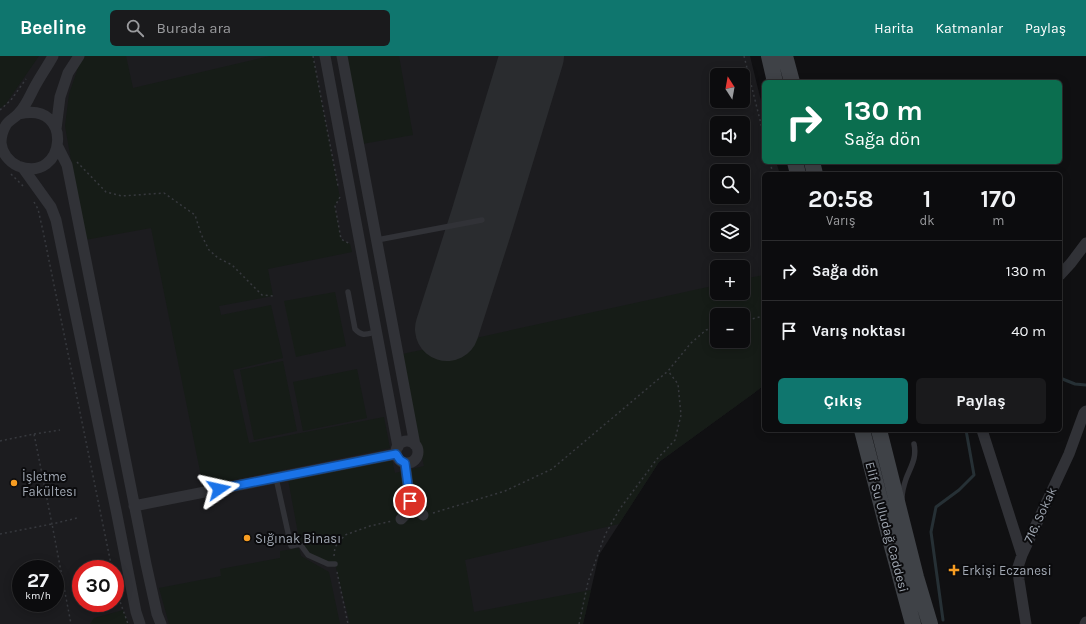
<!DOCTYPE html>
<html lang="tr">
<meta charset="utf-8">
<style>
:root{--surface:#0c0c0e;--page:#1a1a1c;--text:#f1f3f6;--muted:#9a9b9e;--line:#2c2c2e;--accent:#0f766e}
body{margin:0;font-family:Karla,sans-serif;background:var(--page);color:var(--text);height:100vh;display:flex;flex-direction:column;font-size:15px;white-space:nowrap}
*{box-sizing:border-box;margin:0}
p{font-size:13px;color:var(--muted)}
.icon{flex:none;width:22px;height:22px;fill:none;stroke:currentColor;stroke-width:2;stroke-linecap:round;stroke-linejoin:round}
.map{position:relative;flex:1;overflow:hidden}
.drawer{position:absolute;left:762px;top:116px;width:300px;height:260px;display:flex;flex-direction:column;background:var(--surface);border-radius:6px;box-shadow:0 2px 10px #0003,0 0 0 1px var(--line)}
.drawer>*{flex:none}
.banner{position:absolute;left:762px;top:24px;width:300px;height:84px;border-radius:6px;box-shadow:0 2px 10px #0003,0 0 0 1px var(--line);background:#0b6e4f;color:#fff;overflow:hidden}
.needle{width:26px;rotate:349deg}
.fabs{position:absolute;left:710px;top:12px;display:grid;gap:8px}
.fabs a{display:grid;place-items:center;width:40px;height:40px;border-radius:6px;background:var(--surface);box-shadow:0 2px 10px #0003,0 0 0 1px var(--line);font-size:20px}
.speed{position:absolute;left:12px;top:504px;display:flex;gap:8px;font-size:20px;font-weight:700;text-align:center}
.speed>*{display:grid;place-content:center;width:52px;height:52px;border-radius:50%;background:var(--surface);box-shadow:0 2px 10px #0003,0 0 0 1px var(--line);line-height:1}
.speed small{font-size:10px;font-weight:400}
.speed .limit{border:6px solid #d22;background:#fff;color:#111}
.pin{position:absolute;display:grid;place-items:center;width:34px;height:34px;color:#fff;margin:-17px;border:2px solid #fff;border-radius:50%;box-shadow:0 1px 4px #0007}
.me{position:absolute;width:44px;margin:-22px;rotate:79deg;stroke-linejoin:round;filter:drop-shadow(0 0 3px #0008)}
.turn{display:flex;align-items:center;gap:14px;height:84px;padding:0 16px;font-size:18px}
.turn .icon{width:52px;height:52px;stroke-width:2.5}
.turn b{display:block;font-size:28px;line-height:34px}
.eta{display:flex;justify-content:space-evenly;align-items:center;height:68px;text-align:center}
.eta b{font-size:24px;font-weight:700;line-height:28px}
.button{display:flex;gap:8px;margin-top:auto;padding:8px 16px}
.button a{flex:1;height:46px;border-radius:6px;background:var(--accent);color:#fff;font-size:16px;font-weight:700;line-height:46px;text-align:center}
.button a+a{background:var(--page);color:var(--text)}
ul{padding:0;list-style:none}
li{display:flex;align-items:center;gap:12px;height:60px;padding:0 16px;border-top:1px solid var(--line)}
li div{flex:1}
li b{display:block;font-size:15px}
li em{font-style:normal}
header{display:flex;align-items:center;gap:24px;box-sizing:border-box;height:56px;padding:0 20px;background:var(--accent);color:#fff}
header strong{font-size:19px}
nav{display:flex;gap:22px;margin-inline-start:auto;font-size:14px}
.search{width:280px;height:36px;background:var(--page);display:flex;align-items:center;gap:10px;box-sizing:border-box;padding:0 14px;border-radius:6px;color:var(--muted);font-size:15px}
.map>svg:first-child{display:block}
.built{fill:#1c1c1f;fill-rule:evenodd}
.green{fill:#161c17;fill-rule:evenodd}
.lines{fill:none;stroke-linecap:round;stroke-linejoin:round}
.stream{stroke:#263035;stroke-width:3}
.runway{stroke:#2a2c2f;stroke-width:64}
.path{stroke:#37393e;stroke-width:1.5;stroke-dasharray:2 3;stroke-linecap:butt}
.service{stroke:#313237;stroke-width:5.5}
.minor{stroke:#313237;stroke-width:11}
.secondary{stroke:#3f4247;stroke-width:16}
.route-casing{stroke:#114b97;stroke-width:10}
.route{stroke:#1a73e8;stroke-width:7}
.poi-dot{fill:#f89d22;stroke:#0b0b0d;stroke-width:1.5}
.labels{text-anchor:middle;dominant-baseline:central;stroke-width:4;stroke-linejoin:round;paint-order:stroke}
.poi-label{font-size:13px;fill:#a1a8b3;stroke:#0b0b0d;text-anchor:start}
.street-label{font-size:13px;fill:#a1a8b3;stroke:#0b0b0d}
</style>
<header>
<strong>Beeline</strong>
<div class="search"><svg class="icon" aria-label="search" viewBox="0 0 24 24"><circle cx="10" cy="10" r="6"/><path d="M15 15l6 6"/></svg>Burada ara</div>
<nav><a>Harita</a><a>Katmanlar</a><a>Paylaş</a></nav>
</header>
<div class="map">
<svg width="1086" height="568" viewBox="0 0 1086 568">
<rect width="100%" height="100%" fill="#101012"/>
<!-- built -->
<path class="built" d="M0,0H750L764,57V106H776L780,118H764V329L754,337L659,406L599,499L583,568H0ZM717,19H743V45H717ZM717,67H743V93H717ZM717,115H743V141H717ZM717,163H743V189H717ZM717,211H743V237H717ZM717,259H743V285H717ZM21,513H55V547H21ZM81,513H115V547H81Z"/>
<!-- green -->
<path class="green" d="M0,0H39L5,49L0,52Z
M85,0H126L133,32L270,0H313L340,142L335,150L341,183L350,188L352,196L268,213L273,240L219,250L221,259L271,249L283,302L233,314L249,387L384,361L390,392L203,430L151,172L85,184L65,70L69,38L79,9Z
M346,0H399L413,79L362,88Z
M764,219V329L754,337L659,406L619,468L465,504L474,556L591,534L583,568H350L335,508L312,499L300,488L288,423L392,404L395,417L424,410L398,299L717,229V237H743V223ZM717,259H743V285H717Z
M335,236L346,290L296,301L284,245Z
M283,305L297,375L254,384L240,314Z
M357,313L367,362L303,375L293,326Z
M299,492L301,500L329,516L340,568H169L159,532L221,520L220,513L280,502V495Z
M123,554L129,568H90L94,562Z"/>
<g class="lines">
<!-- stream -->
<path class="stream" d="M1060,322L1075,328L1086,329
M943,564L931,476L936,451L959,434L974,419L966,374"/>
<!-- runway -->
<path class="runway" d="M447,273L482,164L532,0"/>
<!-- path -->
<path class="path" d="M313,0L338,130
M744,0L764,80
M0,54L11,44L26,23
M77,106L106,136L122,140L164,137L195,159L201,178L209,194L218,202L232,209L262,239L273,240
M770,106L773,118
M11,118L23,130
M340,141L335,150L341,183L350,188
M34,146L38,153L43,175L112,513
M743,265L764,260
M34,378L60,374
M0,385L34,378L52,468L77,462
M433,457L505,435L552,413L668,315L691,287L706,274L717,271
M0,478L52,468L71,568
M334,500L335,491L345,479L370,470L392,465
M337,516L348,568
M115,527L117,537L128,568
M579,568L588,526L605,479L619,454L657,403L675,384L681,359L678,328L668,315"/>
<!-- service -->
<path class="service" d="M377,184L482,164
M348,236L355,273C362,281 367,278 376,276
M276,422L291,490L300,488L308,499L328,508H335
M902,442C902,435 904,429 906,423C911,410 917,402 914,388"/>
<!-- minor -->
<path class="minor" d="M325,0L398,391
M342,0L415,389
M19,58C75,44 66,129 18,110C9,106 2,97 1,87C1,81 3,74 6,69C9,64 15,62 19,57C25,51 29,42 33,34C39,22 47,11 53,0
M56,73L60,41L68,17L79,0
M58,91L67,109L146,508L157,558L161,568
M23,112L51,151L56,164L116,454L136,556L140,568
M1060,219L1071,207L1086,187
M982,374L1022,499
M396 396a11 11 0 1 1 22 0a11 11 0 1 1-22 0Z
M405,407L410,445L414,451L423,459
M134,450L396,398
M401,463L406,458L410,445
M1026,568L1019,524L1018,511L1022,499L1069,398L1084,357L1086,355
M1085,568L1086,566"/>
<!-- secondary -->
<path class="secondary" d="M769,0L775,26
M785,0L792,26
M795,106L798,118
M812,106L815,118
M862,374L893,494L913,568
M879,374L916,521L930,568"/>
</g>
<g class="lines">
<defs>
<path id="route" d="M219,433L396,398L400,404L405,407L410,445"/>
</defs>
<!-- route casing -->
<use href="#route" class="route-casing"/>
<!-- route -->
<use href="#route" class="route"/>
</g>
<!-- markers -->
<g class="poi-dot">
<circle cx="14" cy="427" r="4"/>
<circle cx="247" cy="482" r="4"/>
<path d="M952 508h4v4h4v4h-4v4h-4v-4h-4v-4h4z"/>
</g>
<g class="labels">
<!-- poi labels -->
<g class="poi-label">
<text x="22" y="420">İşletme<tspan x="22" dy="15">Fakültesı</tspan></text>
<text x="255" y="482">Sığınak Binası</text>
<text x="962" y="514">Erkişi Eczanesi</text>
</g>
<!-- street labels -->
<g class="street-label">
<text transform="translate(1040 459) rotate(-65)">716. Sokak</text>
<text transform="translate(887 471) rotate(75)">Elif Su Uludağ Caddesi</text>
</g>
</g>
</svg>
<div class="fabs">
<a><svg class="needle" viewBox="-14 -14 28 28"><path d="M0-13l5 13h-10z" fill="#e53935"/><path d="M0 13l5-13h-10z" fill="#9a9b9e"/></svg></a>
<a><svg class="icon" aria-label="sound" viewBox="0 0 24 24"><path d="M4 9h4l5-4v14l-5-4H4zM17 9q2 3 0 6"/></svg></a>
<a><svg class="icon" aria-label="search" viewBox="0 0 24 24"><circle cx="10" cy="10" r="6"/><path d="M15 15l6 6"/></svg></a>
<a><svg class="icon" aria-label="layers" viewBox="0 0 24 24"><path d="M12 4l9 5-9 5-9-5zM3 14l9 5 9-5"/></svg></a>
<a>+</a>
<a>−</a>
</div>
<div class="speed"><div>27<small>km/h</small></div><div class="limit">30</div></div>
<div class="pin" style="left:410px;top:445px;background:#d93025"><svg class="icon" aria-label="arrive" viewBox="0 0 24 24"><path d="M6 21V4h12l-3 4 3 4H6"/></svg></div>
<svg class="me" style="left:219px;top:433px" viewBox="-20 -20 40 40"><path d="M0-17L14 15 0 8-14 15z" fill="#1a73e8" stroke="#fff" stroke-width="4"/></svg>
<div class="banner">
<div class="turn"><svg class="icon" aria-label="right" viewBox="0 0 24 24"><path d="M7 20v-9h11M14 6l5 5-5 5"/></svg><div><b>130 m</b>Sağa dön</div></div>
</div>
<section class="drawer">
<div class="eta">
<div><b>20:58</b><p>Varış</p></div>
<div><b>1</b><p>dk</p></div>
<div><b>170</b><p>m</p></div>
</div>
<ul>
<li><svg class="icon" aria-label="right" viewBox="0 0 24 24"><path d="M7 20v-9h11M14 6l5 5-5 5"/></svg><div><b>Sağa dön</b></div><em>130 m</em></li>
<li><svg class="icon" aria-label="arrive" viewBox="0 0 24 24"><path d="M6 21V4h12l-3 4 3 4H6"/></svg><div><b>Varış noktası</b></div><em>40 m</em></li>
</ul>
<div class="button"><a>Çıkış</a><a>Paylaş</a></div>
</section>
</div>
